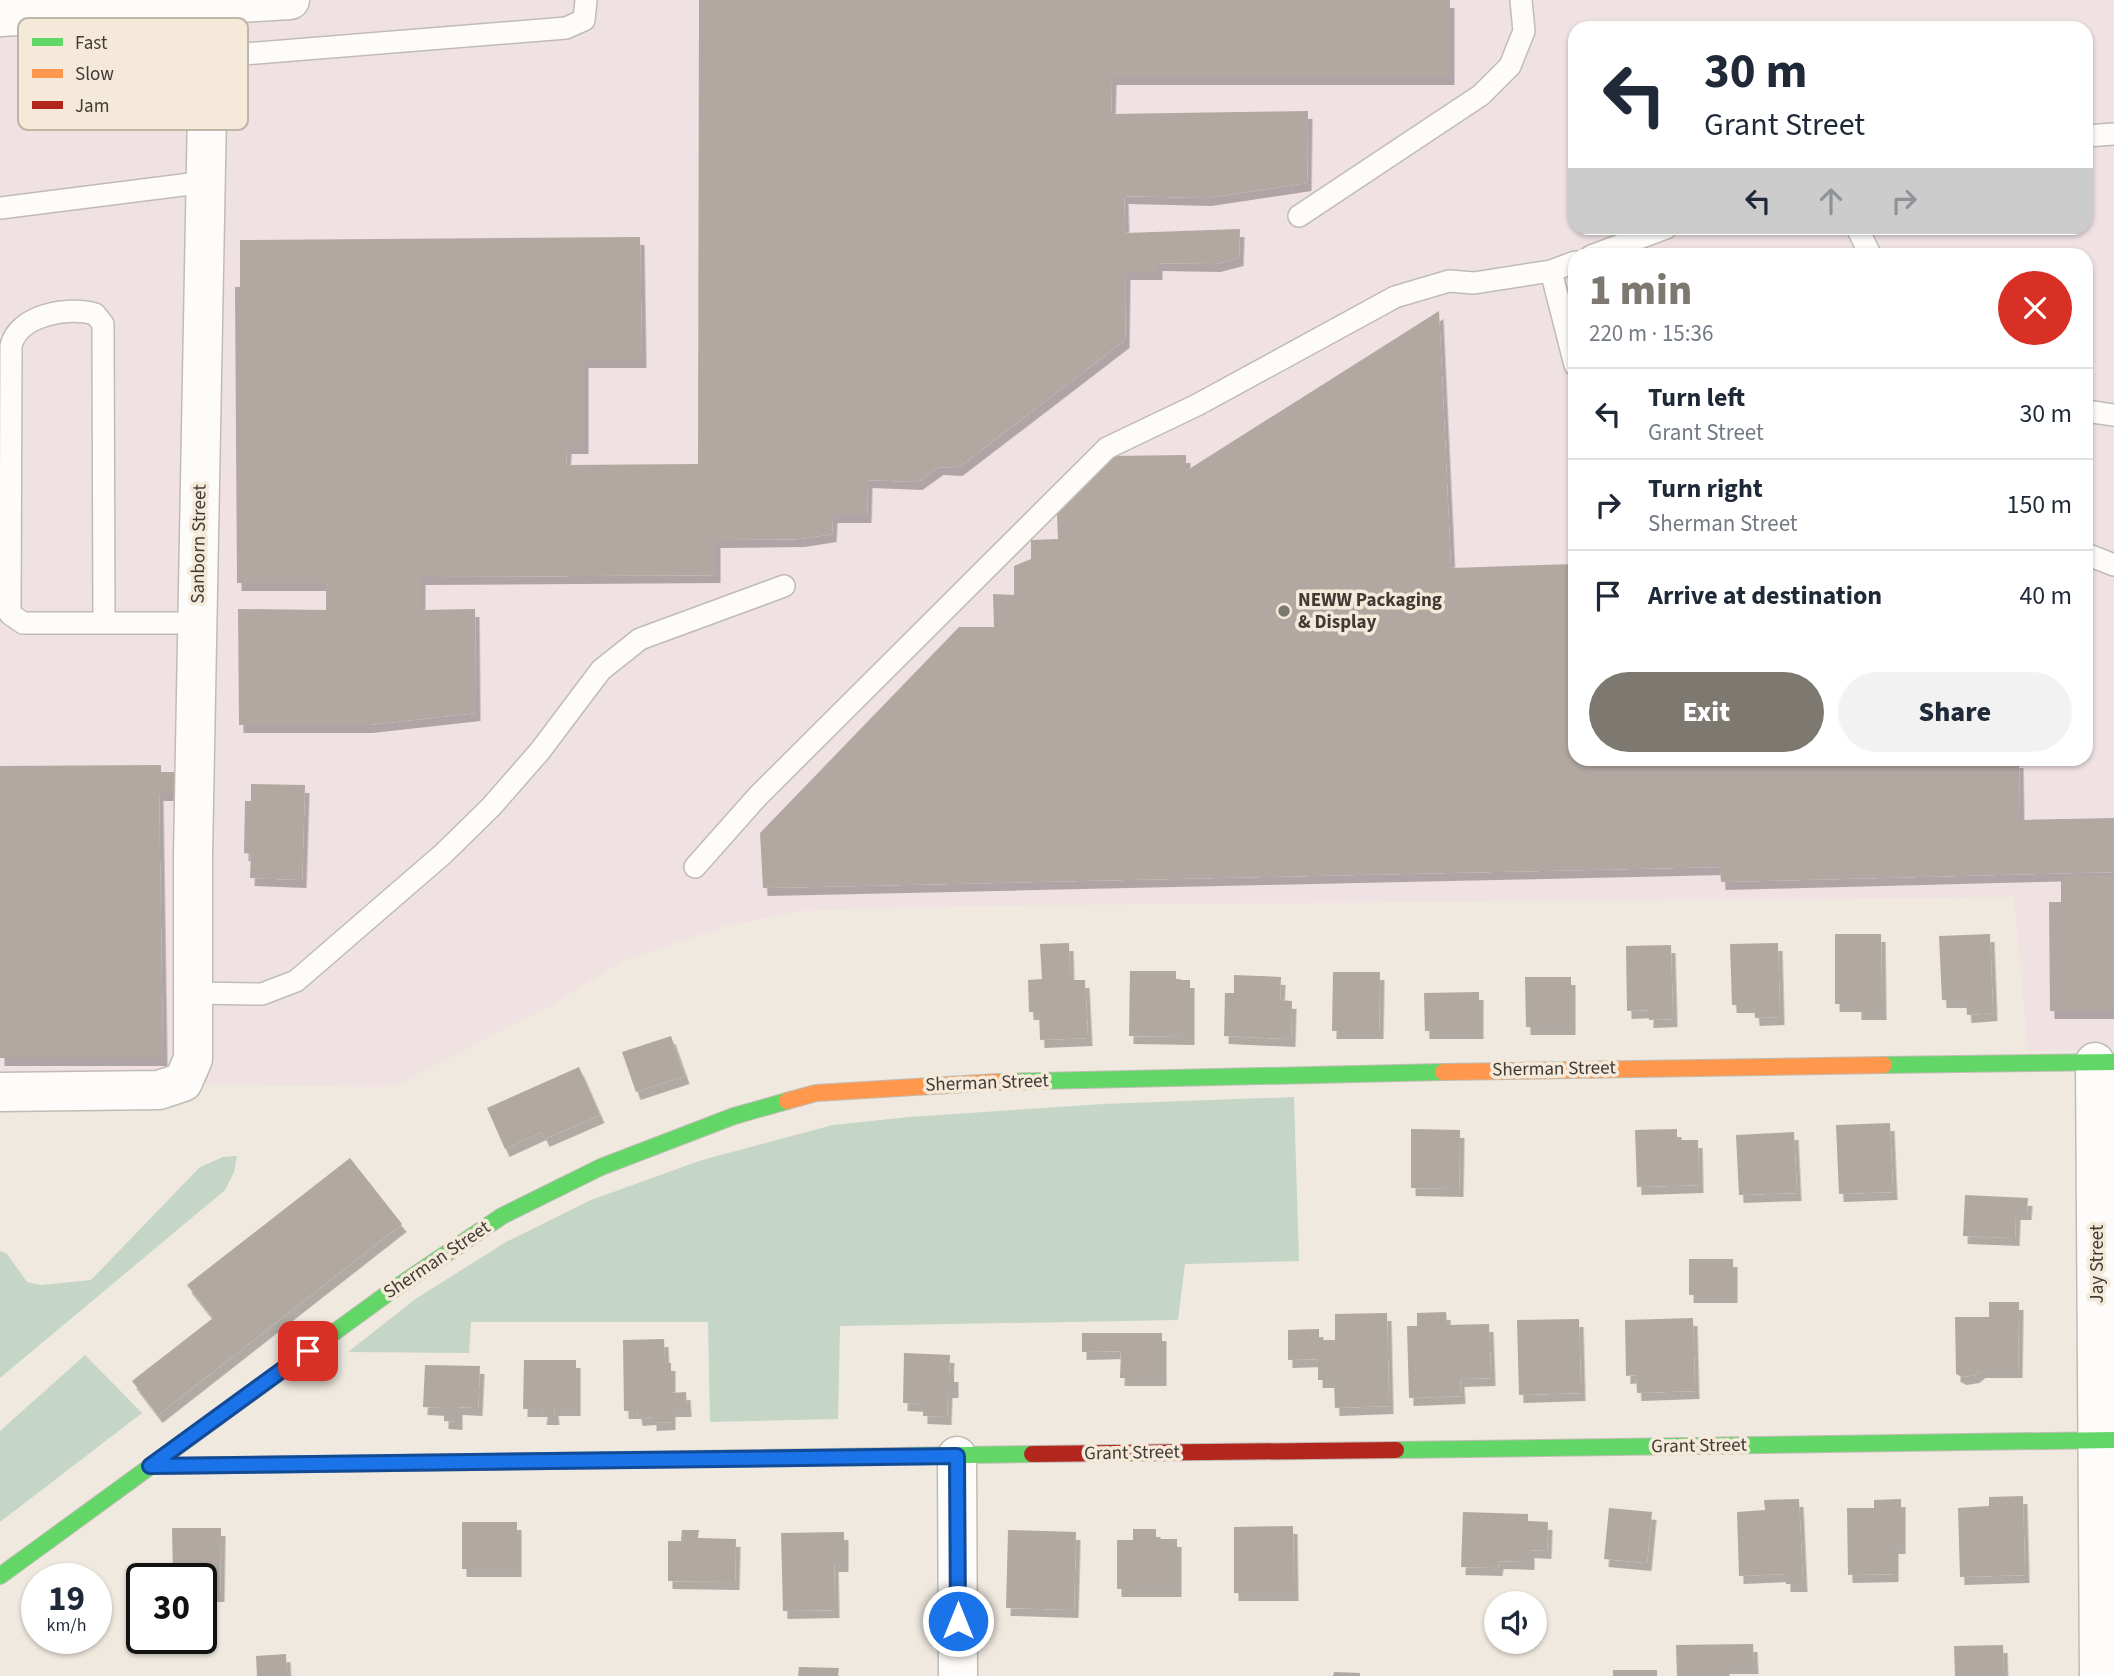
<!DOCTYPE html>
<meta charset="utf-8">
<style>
:root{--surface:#fff;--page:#f2f2f3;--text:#1f2937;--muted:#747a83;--line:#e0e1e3;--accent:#7d7970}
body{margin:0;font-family:"Source Sans 3",sans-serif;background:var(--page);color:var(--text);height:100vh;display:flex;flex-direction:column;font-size:26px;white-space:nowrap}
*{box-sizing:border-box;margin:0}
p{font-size:23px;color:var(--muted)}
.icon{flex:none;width:38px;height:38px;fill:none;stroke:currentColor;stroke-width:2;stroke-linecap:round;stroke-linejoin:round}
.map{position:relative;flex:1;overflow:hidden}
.panel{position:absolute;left:1568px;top:248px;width:525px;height:518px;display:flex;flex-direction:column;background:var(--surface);border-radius:21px;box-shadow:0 2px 5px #0004}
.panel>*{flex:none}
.banner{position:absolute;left:1568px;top:21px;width:525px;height:214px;border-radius:21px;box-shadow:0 2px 5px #0004;background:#fff;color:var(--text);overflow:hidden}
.fabs{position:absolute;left:1484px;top:1591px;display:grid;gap:14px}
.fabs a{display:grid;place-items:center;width:63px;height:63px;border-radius:50%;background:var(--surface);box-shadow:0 2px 5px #0004;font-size:35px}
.speed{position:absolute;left:21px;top:1563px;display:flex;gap:14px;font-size:35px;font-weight:700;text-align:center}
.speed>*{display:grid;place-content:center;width:91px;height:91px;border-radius:50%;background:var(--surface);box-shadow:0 2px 5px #0004;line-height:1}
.speed small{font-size:18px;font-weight:400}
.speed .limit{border:4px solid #111;border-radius:10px;background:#fff;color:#111}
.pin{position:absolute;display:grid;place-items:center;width:60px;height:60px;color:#fff;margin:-30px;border-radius:14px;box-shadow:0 4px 10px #0006}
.me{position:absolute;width:77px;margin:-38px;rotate:0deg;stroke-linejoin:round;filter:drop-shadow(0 0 5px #0008)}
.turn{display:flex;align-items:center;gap:24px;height:147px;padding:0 21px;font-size:32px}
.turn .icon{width:91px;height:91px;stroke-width:2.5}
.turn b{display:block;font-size:49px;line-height:60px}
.lanes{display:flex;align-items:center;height:66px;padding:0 21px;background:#0003;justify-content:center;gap:35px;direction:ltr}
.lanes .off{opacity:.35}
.round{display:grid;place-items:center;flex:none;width:74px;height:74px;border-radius:37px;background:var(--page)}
.head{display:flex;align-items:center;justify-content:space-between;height:119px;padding:0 21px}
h1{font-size:42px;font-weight:800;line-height:52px;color:var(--accent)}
.action{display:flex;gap:14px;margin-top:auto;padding:14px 21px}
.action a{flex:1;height:80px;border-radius:42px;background:var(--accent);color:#fff;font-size:28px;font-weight:800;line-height:80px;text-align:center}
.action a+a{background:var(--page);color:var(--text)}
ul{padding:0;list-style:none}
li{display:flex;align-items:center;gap:21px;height:91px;padding:0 21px;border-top:2px solid var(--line)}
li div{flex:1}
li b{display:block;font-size:26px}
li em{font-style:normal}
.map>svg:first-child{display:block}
.industrial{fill:#f0e1e3;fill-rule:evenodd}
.forest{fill:#c5d5c7}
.building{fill:#b1a8a2;filter:url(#shadow)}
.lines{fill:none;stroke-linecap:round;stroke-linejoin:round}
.lane-casing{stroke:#c0bcb4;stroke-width:24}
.street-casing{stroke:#c0bcb4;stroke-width:41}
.fast-casing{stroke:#c0bcb4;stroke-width:18}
.slow-casing{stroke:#c0bcb4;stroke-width:18}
.jam-casing{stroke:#c0bcb4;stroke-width:18}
.lane{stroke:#fdfcfa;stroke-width:21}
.street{stroke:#fdfcfa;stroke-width:38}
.fast{stroke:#63d668;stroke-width:16}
.slow{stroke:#ff974d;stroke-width:16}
.jam{stroke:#b3261e;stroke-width:16}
.route-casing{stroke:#114b97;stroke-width:18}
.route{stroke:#1a73e8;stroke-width:12}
.poi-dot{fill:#7d7970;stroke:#f5ead9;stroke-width:2.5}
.labels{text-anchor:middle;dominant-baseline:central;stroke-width:7;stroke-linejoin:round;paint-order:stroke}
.street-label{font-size:19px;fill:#403c35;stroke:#f5ead9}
.poi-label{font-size:19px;font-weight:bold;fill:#403c35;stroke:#f5ead9;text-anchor:start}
.key{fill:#f5ead9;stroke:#bfb6a8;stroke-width:2}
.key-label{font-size:19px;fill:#403c35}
</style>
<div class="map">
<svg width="2114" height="1676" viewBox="0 0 2114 1676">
<defs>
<filter id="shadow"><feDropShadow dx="4.5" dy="8" stdDeviation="0" flood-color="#0004"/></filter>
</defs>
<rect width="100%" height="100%" fill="#efe9df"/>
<!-- industrial -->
<path class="industrial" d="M181,0H2114V1049L2028,1051L2014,897L961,906L799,911L723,927L622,961L552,1005L392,1087L0,1082V26ZM1575,28H2086V228H1575ZM1575,256H2086V760H1575Z"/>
<!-- forest -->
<path class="forest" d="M1294,1097L1299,1261L1185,1264L1178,1320L840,1326L838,1419L710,1422L708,1322H471L469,1353L348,1352L417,1298L506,1242L591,1200L702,1160L833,1125L909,1117L1103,1104Z
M237,1156L234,1172L225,1190L0,1378V1251L7,1254L27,1282L41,1285L91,1280L200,1167L223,1157Z
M85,1355L142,1413L0,1522V1431Z"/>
<!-- building -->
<path class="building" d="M699,0H1450V77H1112L1111,114L1308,111L1307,183L1207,198L1124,196L1125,233L1240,229L1239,258L1216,264L1158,263V272H1126L1125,340L958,468L939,467L918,482L868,480L867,515H833L832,534L800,539L716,540V575L421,577V610L475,609L476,713L368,725H239L238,609L326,610V583H237L235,287H240V240L640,237L642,360H584V446H567L566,465L698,464Z
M1439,311L1451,568L1575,564V760H2019L2020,820L2114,818V872L1721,882L1720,867L763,888L760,833L959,627H994L993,594L1014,595V566L1031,559V540L1058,539L1057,513L1108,456L1186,455V471Z
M161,765V772H179V793H159L163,1058H0V766Z
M251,784L305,785L302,880L250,878L251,854L244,853L245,801H251Z
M2061,876H2114V1011H2050L2049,902H2061Z
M1835,934H1881L1882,1012H1857V1004H1835Z
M1990,934L1993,1013L1967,1015L1966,1000H1942L1939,936Z
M1069,943L1070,980H1085L1088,1038L1040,1040L1039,1012H1029L1028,980L1042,979L1040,944Z
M1778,943L1780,1017L1755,1018L1754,1005H1732L1730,944Z
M1671,945L1673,1019L1649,1020V1010L1627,1011L1626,946Z
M1130,971H1176V980H1190V1037L1129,1036Z
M1333,972H1380L1379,1031H1332Z
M1234,975L1281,977L1280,1000L1292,1001L1291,1039L1224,1036L1225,993H1234Z
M1525,977H1571V1027H1526Z
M1479,992V1031H1425L1424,993Z
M671,1036L685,1076L636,1092L622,1052Z
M579,1067L600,1115L545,1139L542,1132L505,1149L487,1108Z
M1890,1123L1893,1192L1839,1194L1836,1125Z
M1411,1129L1460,1130L1459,1189L1411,1188Z
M1677,1129V1140H1698L1699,1185L1637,1187L1635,1130Z
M1794,1132L1797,1193L1739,1195L1736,1135Z
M350,1158L402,1224L158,1415L132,1381L213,1318L187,1285Z
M1965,1195L2028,1198L2027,1212H2016L2015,1238L1963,1236Z
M1689,1259H1733V1295H1689Z
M1989,1302H2019L2018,1370H1981L1975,1375L1962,1377L1956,1374L1955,1317H1989Z
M1446,1312L1447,1325L1489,1324L1491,1378L1460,1379L1461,1396L1409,1398L1407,1326H1417V1313Z
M1387,1313L1389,1406L1335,1408L1334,1380H1318V1359L1288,1360V1330L1319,1329V1340H1335V1314Z
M1693,1318L1695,1391L1637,1393L1636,1375L1626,1376L1625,1320Z
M1579,1319L1581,1393L1519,1395L1517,1320Z
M1082,1333H1162V1378H1120L1121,1351L1082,1352Z
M664,1339L665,1363H671V1393L686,1392L687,1409H671V1422L652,1423V1417L638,1418L637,1411H624L623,1340Z
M904,1353L950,1355L949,1374H954V1390H948L947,1417L923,1416V1404L903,1403Z
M524,1360H576V1408H554L555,1417H542L543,1409H523Z
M425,1365L480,1366L478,1408L458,1407V1422L444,1421V1408L423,1407Z
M2023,1496L2025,1575L1960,1577L1958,1508L1989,1506V1497Z
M1799,1499L1803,1584H1786V1574L1739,1576L1737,1512L1765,1510L1764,1500Z
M1901,1499V1546H1894V1574L1848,1575L1847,1508H1874V1500Z
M1609,1508L1652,1512L1647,1563L1604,1559Z
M1463,1512L1528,1514V1521L1548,1522L1547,1551L1530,1550V1562L1499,1561L1498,1568L1461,1567Z
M462,1522H517V1569H462Z
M1293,1526L1294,1593H1234V1527Z
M172,1528H221L220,1594H201V1578H173Z
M1133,1529H1156V1539H1177V1589H1117V1540H1133Z
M682,1530H699L698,1538L736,1539L735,1582L668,1581V1541H681Z
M1008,1530L1076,1532L1074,1610L1006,1608Z
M844,1532V1564H834L835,1610L783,1611L781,1533Z
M1753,1644L1754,1666H1725V1676H1677L1676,1645Z
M2003,1645L2004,1676H1955L1954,1646Z
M286,1654L287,1676H257L256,1656Z
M799,1667L839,1668L838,1676H798Z
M1613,1670H1657V1676H1613Z
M1334,1672L1360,1673V1676H1333Z"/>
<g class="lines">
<defs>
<path id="lane" d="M207,57L566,28L584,20L586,0
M2086,136L2114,134
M0,208L206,182
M1299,216L1481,95L1510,66L1524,31L1521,0
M1857,228L1871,256
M1591,256L1666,228
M1551,271L1575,262
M2086,411L2114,415
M2086,554L2114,565
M104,623L103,324L95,314C68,306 18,315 11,346L10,614L23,623H197
M695,867L758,796L1107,448L1197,405L1395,297L1449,281L1474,283L1551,271L1575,365
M193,993L262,994L296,981L443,854L491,807L540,751L601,670L640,639L784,586"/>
<path id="street" d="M0,17L290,0
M2095,1062L2099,1676
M0,1092L159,1090L183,1082L193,1059V855L209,5
M957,1456L958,1676"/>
<path id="fast" d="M1884,1065L2114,1062
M998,1082L1443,1072
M1396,1450L2114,1440
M482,1462L1032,1454
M0,1576L391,1291L502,1216L601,1167L734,1116L787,1101"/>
<path id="slow" d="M1443,1072L1884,1065
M787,1101L816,1093L998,1082
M150,1466L482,1462"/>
<path id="jam" d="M1032,1454L1396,1450"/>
</defs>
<!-- lane casing -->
<use href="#lane" class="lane-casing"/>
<!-- street casing -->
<use href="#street" class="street-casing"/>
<!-- fast casing -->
<use href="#fast" class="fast-casing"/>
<!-- slow casing -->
<use href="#slow" class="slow-casing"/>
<!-- jam casing -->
<use href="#jam" class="jam-casing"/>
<!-- lane -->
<use href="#lane" class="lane"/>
<!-- street -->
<use href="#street" class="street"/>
<!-- fast -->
<use href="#fast" class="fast"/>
<!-- slow -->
<use href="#slow" class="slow"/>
<!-- jam -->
<use href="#jam" class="jam"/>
</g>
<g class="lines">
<defs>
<path id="route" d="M308,1351L150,1466L957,1456L958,1621"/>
</defs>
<!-- route casing -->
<use href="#route" class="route-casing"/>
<!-- route -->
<use href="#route" class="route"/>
</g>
<!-- markers -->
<circle class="poi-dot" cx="1284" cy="611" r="7"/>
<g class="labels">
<!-- street labels -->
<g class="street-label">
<text transform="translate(199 544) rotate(-89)">Sanborn Street</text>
<text transform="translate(1554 1069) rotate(-1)">Sherman Street</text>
<text transform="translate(987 1083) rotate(-2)">Sherman Street</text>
<text transform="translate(437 1260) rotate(-34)">Sherman Street</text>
<text transform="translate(2097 1264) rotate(-90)">Jay Street</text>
<text transform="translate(1699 1446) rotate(-1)">Grant Street</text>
<text transform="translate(1132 1453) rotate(-1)">Grant Street</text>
</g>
<!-- poi labels -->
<g class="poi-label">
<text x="1298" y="600">NEWW Packaging<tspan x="1298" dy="22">&amp; Display</tspan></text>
</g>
</g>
<!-- legend -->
<rect x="18" y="18" width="230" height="112" rx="10" class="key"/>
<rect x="32" y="38" width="31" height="8" fill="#63d668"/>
<rect x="32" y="69" width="31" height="9" fill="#ff974d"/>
<rect x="32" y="101" width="31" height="8" fill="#b3261e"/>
<g class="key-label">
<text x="75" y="49">Fast</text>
<text x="75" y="80">Slow</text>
<text x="75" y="112">Jam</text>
</g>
</svg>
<div class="fabs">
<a><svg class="icon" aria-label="sound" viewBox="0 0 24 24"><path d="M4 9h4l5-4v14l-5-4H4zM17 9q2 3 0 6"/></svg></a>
</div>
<div class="speed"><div>19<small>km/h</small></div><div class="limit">30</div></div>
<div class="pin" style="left:308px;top:1351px;background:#d93025"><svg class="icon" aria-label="arrive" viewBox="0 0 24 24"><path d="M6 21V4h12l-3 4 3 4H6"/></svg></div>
<svg class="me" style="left:958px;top:1621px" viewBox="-20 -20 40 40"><circle r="17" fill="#1a73e8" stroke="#fff" stroke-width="3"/><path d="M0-11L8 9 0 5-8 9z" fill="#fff"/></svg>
<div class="banner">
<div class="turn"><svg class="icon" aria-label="left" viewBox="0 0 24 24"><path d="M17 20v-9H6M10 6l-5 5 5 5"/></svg><div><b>30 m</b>Grant Street</div></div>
<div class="lanes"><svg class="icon" aria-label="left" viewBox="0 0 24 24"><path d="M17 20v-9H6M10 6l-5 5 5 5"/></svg><svg class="icon off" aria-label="ahead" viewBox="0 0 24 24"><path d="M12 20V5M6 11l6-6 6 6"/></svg><svg class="icon off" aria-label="right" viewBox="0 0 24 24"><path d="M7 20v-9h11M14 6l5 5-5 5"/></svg></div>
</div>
<section class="panel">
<div class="head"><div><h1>1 min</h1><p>220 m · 15:36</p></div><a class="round" style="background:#d93025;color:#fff"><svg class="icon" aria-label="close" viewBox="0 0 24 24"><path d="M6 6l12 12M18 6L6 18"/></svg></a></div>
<ul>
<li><svg class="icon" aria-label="left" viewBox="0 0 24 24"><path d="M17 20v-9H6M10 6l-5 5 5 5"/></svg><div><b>Turn left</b><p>Grant Street</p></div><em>30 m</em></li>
<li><svg class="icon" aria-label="right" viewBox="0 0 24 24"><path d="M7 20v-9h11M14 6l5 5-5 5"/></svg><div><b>Turn right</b><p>Sherman Street</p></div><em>150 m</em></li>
<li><svg class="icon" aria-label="arrive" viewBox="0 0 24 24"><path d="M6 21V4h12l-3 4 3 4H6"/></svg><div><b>Arrive at destination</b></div><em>40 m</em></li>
</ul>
<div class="action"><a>Exit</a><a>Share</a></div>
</section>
</div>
